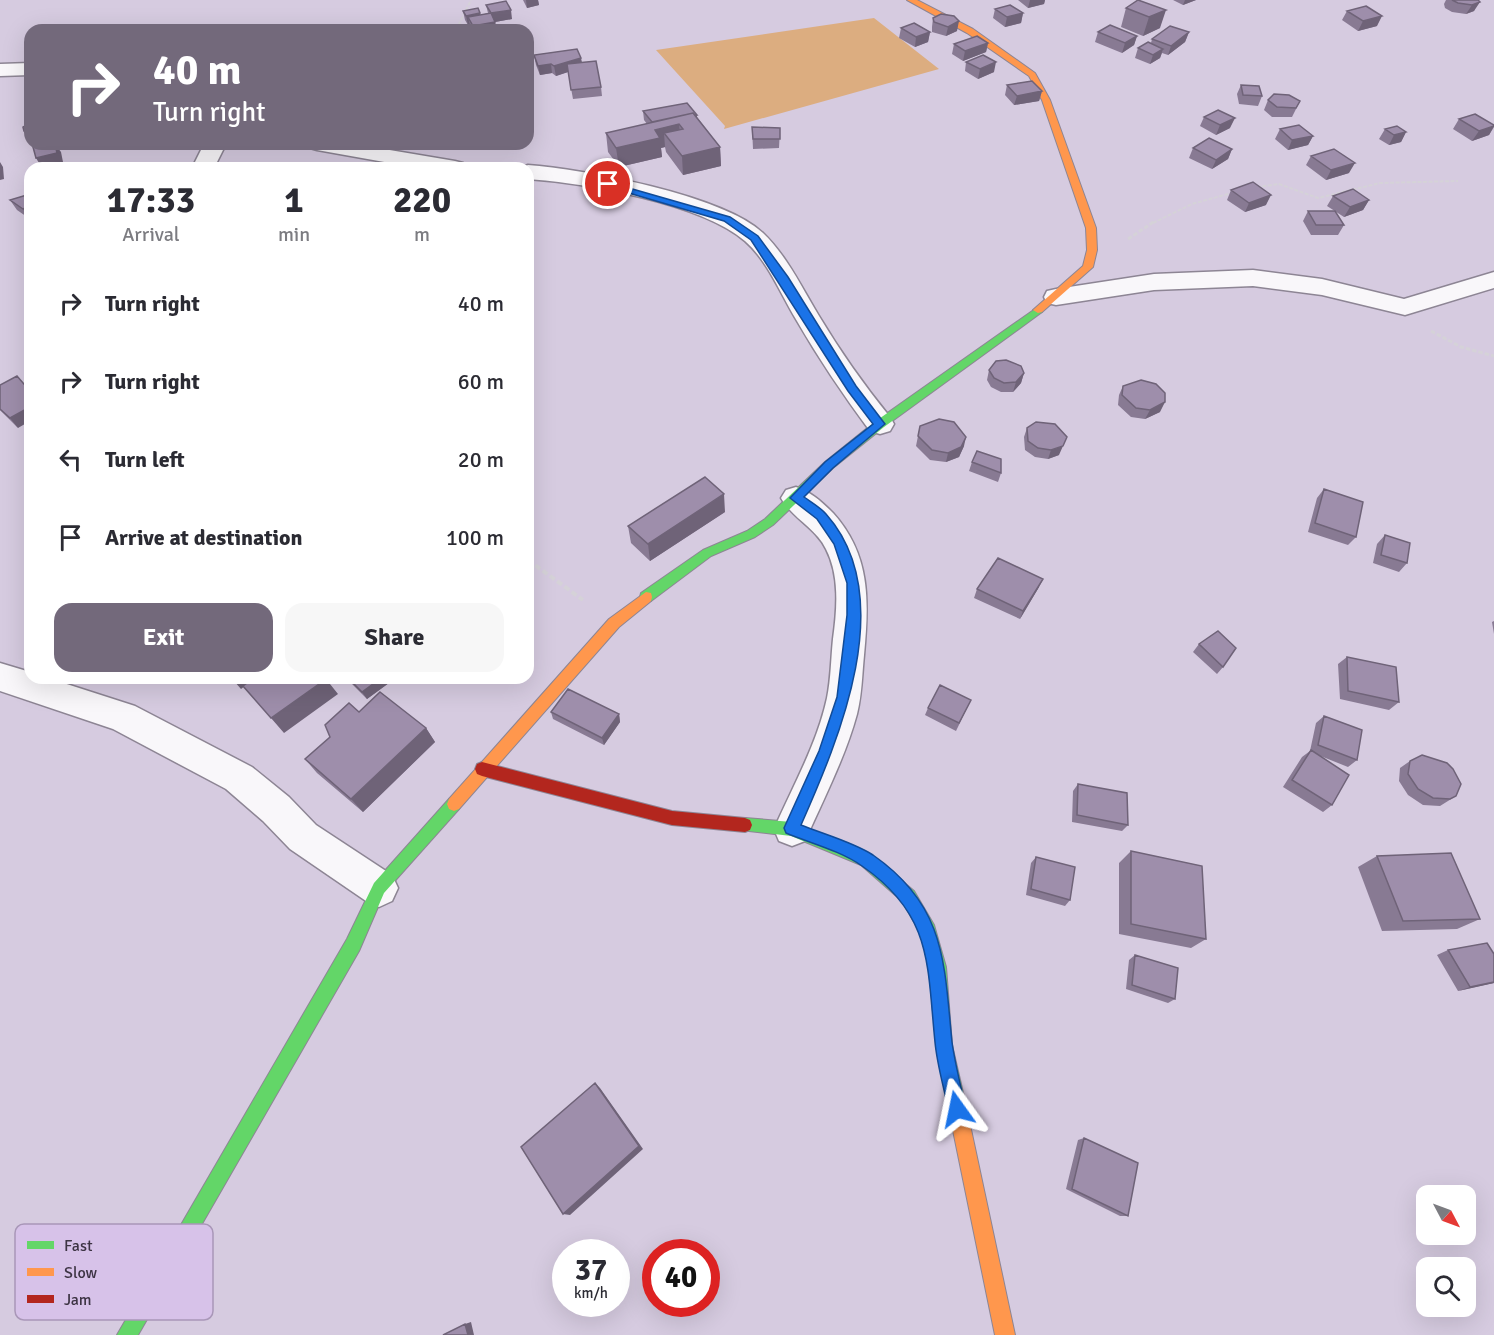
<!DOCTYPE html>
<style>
:root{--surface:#fff;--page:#f7f7f7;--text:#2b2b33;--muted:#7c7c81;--accent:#73697b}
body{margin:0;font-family:Signika,sans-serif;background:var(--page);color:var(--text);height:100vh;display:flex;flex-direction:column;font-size:22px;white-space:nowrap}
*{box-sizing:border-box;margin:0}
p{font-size:20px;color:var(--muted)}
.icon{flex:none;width:33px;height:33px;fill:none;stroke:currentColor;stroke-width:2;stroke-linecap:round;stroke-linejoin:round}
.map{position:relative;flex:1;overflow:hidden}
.details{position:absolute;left:24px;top:162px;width:510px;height:522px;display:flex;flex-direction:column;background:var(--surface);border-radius:18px;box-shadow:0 6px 24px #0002}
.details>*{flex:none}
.top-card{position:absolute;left:24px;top:24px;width:510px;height:126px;border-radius:18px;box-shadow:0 6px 24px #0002;background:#73697b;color:#fff;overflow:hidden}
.needle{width:39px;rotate:131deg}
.buttons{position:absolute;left:1416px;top:1185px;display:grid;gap:12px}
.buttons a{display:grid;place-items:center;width:60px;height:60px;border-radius:12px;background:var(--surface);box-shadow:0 6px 24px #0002;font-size:30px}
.speed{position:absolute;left:552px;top:1239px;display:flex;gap:12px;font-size:30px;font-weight:700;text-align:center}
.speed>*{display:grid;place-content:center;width:78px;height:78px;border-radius:50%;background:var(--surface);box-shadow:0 6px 24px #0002;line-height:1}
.speed small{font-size:15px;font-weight:400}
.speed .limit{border:9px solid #d22;background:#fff;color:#111}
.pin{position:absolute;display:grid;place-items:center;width:51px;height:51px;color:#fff;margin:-26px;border:3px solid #fff;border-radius:50%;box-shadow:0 2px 6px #0007}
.me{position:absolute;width:66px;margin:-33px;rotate:348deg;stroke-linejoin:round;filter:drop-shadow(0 0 4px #0008)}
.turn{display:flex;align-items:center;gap:21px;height:126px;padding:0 30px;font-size:27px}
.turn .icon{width:78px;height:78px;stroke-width:2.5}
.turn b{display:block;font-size:42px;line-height:51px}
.eta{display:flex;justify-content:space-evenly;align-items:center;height:102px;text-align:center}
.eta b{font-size:36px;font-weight:800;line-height:42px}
.cta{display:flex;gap:12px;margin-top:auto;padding:12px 30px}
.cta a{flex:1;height:69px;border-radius:18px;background:var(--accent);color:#fff;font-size:24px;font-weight:800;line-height:69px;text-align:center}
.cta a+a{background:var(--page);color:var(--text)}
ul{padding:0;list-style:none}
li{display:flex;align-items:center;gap:18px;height:78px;padding:0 30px}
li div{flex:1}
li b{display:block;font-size:22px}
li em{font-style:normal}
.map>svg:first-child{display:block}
.green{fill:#dcad80}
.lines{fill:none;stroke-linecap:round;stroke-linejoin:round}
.street-casing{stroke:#8d8594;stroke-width:3}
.fast-casing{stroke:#8d8594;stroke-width:2}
.slow-casing{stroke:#8d8594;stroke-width:2}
.jam-casing{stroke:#8d8594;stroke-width:2}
.path-far2{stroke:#d5d2d8;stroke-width:2;stroke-dasharray:4 1.5;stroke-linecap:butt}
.path-far1{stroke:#d5d2d8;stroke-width:3;stroke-dasharray:4.5 2;stroke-linecap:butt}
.path{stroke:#d5d2d8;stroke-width:4;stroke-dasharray:6 3;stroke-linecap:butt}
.street{fill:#f9f7fa;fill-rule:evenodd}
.fast{fill:#63d668;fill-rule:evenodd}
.slow{fill:#ff974d;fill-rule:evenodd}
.jam{fill:#b3261e;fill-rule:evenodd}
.wall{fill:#887a93}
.shaded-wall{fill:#6f6378}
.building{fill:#9e8eab;stroke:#6f6378;stroke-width:1.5}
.route{fill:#1a73e8;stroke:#114b97;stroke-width:1.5}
.key{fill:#d7c2e9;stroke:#a997b8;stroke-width:1.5}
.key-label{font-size:16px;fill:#3d3444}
</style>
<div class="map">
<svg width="1494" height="1335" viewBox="0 0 1494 1335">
<rect width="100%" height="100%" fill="#d6cbe0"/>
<!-- green -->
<path class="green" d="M874,18L939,69L724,129L725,126L656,50Z"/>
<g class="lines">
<defs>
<path id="street" d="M30,63V75L0,76V64Z
M204,144H226L214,168H192Z
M306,144H354L455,161L463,163L466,168H418L317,150L310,148Z
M528,165C583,169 723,195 763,233C787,256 802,288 819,316C840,351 864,385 890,417L894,424L890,431L880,434L870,431C844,396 819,359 797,321C781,295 768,261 745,241C701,203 585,183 528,179V168H520Z
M1253,270L1322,279L1404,299L1494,272V288L1405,315L1322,295L1253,286L1154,290L1056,305L1047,303L1044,297L1047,291L1056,289L1154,274Z
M796,487C811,492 822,502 833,513C871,555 869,602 864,655C862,675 862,694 857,714C845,758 823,800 805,841L792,846L779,841L774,829C793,786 817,744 827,698C831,679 831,658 833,639C837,610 840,576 826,549C816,528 792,518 781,498L786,490Z
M0,663L30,672V678H48L135,706L252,767L289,797L316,825L392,875L398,888L392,901L379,907L366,901L290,849L263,821L226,789L113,729L0,691Z"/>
<path id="fast" d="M1038,307L1042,308V312L884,427L833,468L773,525L755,537L711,556L651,601H641L640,597L641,593L703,550L747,531L765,519L825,462L876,421Z
M454,797L459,799L461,804L459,809L384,893L359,951L138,1335H117L347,939L374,883L449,799Z
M745,818L792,822L871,855L914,891L934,925L946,967L952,1045L966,1106L963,1112L957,1115L951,1112L948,1106L936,1045L930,967L921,934L902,901L861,865L791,836L740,830L738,825L740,820Z"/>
<path id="slow" d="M907,0H917L973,29L1035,73L1050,100L1096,228L1097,250L1093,267L1042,312L1038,313L1033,310L1083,266L1087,250L1086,228L1042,100L1029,76L967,33Z
M646,592L651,593L652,597L651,601L619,627L459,809L454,811L449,809L447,804L449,799L609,619Z
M957,1097L963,1100L966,1106L1015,1335H995L948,1106L951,1100Z"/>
<path id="jam" d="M482,762L672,811L745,818L750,820L752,825L750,830L745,832L672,825L482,776L477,774L475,769L477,764Z"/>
</defs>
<!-- street casing -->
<use href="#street" class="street-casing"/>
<!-- fast casing -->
<use href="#fast" class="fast-casing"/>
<!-- slow casing -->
<use href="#slow" class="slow-casing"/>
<!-- jam casing -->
<use href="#jam" class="jam-casing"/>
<!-- path-far2 -->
<path class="path-far2" d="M456,30L471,0
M1257,187L1279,184L1318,198L1380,183L1458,181
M1153,223L1192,204L1235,192"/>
<!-- path-far1 -->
<path class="path-far1" d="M1128,239L1155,221
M1431,331L1461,347L1494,356
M19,383L30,382"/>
<!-- path -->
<path class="path" d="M528,560L583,600"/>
<!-- street -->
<use href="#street" class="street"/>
<!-- fast -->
<use href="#fast" class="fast"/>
<!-- slow -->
<use href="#slow" class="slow"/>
<!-- jam -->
<use href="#jam" class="jam"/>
</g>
<!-- wall -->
<path class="wall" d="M523,0H538L539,5L527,8Z
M1018,0H1045L1044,4L1028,8Z
M1138,0L1160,28L1143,36L1121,27L1126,8Z
M1173,0H1196L1183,5Z
M1446,0H1478L1474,11L1466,14L1452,12L1445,8L1444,4Z
M486,5L512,19L495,22L497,30H472L470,25H468L465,20L463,11L480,13V15L488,13Z
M995,9L1023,13L1021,23L1005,27L993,18Z
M1347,11L1377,26L1358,31L1342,20Z
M933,18L957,31L946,36L932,32V27Z
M901,28L930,32L928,42L915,47L899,38Z
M1098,32L1137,36L1134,45L1122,53L1095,42Z
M1189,32L1185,42L1168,55L1162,53L1160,58L1150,64L1135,58L1138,48L1151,43L1152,39Z
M988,43L986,52L963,61L952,54L954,44Z
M534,55L582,62L601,87L602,96L573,99L568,72L556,76L552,73L540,75L536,65Z
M966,62L994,72L978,79L965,71Z
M1007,85L1042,91L1039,101L1014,105L1005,95Z
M1241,85L1262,96L1258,106L1239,104L1237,94Z
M1268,100L1300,101L1292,117H1272L1264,110Z
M643,111L697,115V117L720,147L721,166L683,175L666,152L665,147L661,148L662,157L619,167L608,152L606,133L647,124L644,120Z
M1204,117L1230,128L1216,135L1200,126Z
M1459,119L1494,125V127L1489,135L1472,141L1453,129Z
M30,123V140L24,131Z
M752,127L780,128L779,148L753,149Z
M1280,129L1313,136L1308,145L1288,150L1275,139Z
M1385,129L1406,132L1401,142L1389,145L1379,139Z
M1193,148L1232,149L1228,159L1212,169L1189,158Z
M1311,156L1349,173L1326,180L1306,165Z
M1231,190L1266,205L1245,212L1227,200Z
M30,194V219L17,210L10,200Z
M1333,196L1369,200L1363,210L1344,217L1327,206Z
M1308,211L1344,225L1338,235H1311L1303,221Z
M989,370L1024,373L1021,383L1013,392H1001L991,387L987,380Z
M0,385L18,428L0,410Z
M1123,386L1160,412L1145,419L1131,417L1118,405L1119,395Z
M920,426L964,446L959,457L946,462L930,460L916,446Z
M1027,428L1059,455L1048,459L1035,457L1025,450L1024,437Z
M972,462L1001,473L998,482L969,471Z
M1324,489L1356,537L1348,545L1308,532L1317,498Z
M725,512L650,561L631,543L628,526Z
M1385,535L1407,563L1399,572L1373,563L1377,544Z
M1039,587L1020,619L974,598L977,589Z
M1494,621V634L1492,622Z
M1199,644L1223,667L1217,674L1193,652Z
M1347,657L1399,702L1389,710L1340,699L1338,664Z
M346,678H392L393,680L367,699Z
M971,700L956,731L925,715L928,708Z
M359,712L426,728L435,742L363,812L317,773L305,759Z
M551,712L619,714L620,722L604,745L553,719Z
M1324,716L1357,760L1348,767L1318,755L1332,805L1323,812L1283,787L1302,757L1310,751L1316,723Z
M1410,761L1456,796L1440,806L1423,805L1408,795L1399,781L1400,768Z
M1078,784L1128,825L1122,831L1072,822L1073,791Z
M1131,851L1206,939L1191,948L1119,934V863Z
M1377,856L1480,919L1457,929L1382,931L1358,867Z
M1036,857L1070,900L1065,906L1026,895L1031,863Z
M1448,950L1494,954V983L1458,991L1437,955Z
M1135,955L1175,999L1168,1003L1126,989L1129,960Z
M1084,1138L1128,1216H1120L1066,1189L1078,1140Z"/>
<!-- shaded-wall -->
<path class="shaded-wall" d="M526,0H538L539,5L527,8Z
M1030,0H1045L1044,4L1028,8Z
M1185,0H1196L1183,5Z
M1480,2L1474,11L1466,14L1472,5Z
M511,10L512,19L495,22L497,30H474L473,26L491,13Z
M1166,10L1160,28L1143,36L1149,17Z
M480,13L482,22L468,17L470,25H468L466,16Z
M1023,13L1021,23L1005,27L1007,17Z
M1382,16L1377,26L1358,31L1363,21Z
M959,21L957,31L946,36L948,27Z
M930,32L928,42L915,47L916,37Z
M1189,32L1185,42L1168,55L1171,46Z
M1137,36L1134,45L1122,53L1125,43Z
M988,43L986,52L963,61L965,51Z
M1163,49L1160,58L1150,64L1153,55Z
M581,58L583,67L556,76L554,66Z
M996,62L994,72L978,79L980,69Z
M551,64L552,73L540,75L538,66Z
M1042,91L1039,101L1014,105L1017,96Z
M697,115V124H679L681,143L664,133L665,147L661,148L662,157L619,167L616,148L655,130Z
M1235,118L1230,128L1216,135L1220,125Z
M1494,126L1489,135L1472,141L1479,131Z
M1406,132L1401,142L1389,145L1394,135Z
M1313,136L1308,145L1288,150L1292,140Z
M55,144L61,152L63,162L42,168L36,158Z
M720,147L721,166L683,175L682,156Z
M1232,149L1228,159L1212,169L1216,160Z
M0,162L3,167L4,179L0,180Z
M1355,163L1349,173L1326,180L1331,170Z
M1271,195L1266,205L1245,212L1249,203Z
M1369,200L1363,210L1344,217L1350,207Z
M30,206V219L23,209Z
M1024,373L1021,383L1013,392L1016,382Z
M1165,402L1160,412L1145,419L1150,410Z
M30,407V421L18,428L10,418Z
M966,437L964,446L959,457L946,462L948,453Z
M1063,446L1059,455L1048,459L1051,450Z
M724,494L725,512L650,561L648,544Z
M1043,579L1039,587L1020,619L1023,611Z
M238,678H255L241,689L234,681Z
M381,678H392L393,680L367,699L362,692Z
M326,679L338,694L284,733L271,718Z
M619,714L620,722L604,745L602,738Z
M426,728L435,742L363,812L351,799Z
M1494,982V983L1458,991L1470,987Z
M595,1083L600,1088L643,1149L570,1215L563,1214Z
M471,1322L474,1335H468L465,1324Z"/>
<!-- building -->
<path class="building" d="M1138,0L1166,10L1149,17L1126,8Z
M1452,0H1478L1480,2L1472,5L1458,3Z
M506,1L511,10L491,13L486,5Z
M1010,5L1023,13L1007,17L995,9Z
M1366,6L1382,16L1363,21L1347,11Z
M478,8L480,13L466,16L463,11Z
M491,13L495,22L473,26L468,17Z
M941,14L954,16L959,21L948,27L934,22L933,18Z
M914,23L930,32L916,37L901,28Z
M1110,25L1137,36L1125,43L1098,32Z
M1170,26L1189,32L1171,46L1152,39Z
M977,36L988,43L965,51L954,44Z
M1148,42L1163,49L1153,55L1138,48Z
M577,49L581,58L554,66L551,64L538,66L534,55Z
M983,55L996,62L980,69L966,62Z
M596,61L601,87L571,90L567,64Z
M1032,81L1042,91L1017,96L1007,85Z
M1241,85L1259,86L1262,96L1243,95Z
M1274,94L1289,95L1300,101L1296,108L1277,107L1268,100Z
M687,103L697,115H695L693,113L652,122L643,111Z
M1218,110L1235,118L1220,125L1204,117Z
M693,113L720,147L682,156L664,133L683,129L679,124L655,130L660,138L616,148L606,133Z
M1475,114L1494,125V126L1479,131L1459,119Z
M30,123V132L24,131L23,127Z
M1299,125L1313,136L1292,140L1280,129Z
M1397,126L1406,132L1394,135L1385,129Z
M752,127L780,128V139H753Z
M1209,138L1232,149L1216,160L1193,148Z
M47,144H55L57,153L36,158L33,147Z
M1334,149L1355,163L1331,170L1311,156Z
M1253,182L1271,195L1249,203L1231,190Z
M1353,189L1369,200L1350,207L1333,196Z
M30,194V206L23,209L10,200Z
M1308,211H1335L1344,225H1316Z
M1006,360L1021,366L1024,373L1016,382L1004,383L994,378L989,370L996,361Z
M17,376L30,391V407L10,418L0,409V385Z
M1141,380L1156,384L1165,393V402L1150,410L1136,408L1122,395L1123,386Z
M939,419L954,422L966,437L961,447L948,453L932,450L918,436L920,426Z
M1036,422L1055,424L1067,437L1063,446L1051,450L1038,448L1028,441L1027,428Z
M977,451L1001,459V473L972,462Z
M705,477L724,494L648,544L628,526Z
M1324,489L1363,502L1356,537L1315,523Z
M1385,535L1410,543L1407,563L1381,555Z
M998,558L1043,579L1023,611L977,589Z
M1218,631L1236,648L1223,667L1199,644Z
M1347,657L1396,667L1399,702L1348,691Z
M230,678H238L234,681Z
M254,678H325L326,679L271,718L243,686Z
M348,678H381L362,692Z
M940,685L971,700L959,723L928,708Z
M568,689L619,714L602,738L551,712Z
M380,692L426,728L351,799L305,759L330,737L325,725L349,703L359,712Z
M1324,716L1362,730L1357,760L1318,745Z
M1311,750L1349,775L1332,805L1292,780Z
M1422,755L1447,763L1453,769L1461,784L1456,796L1450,799L1433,798L1418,789L1408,774L1410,761Z
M1078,784L1127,793L1128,825L1077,815Z
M1131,851L1202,866L1206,939L1131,924Z
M1451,853L1480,919L1403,921L1377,856Z
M1036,857L1075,867L1070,900L1031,889Z
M1487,943L1494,954V982L1470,987L1448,950Z
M1135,955L1178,968L1175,999L1132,985Z
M595,1083L639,1146L563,1214L521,1147Z
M1084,1138L1138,1163L1128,1216L1072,1189Z
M465,1324L468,1335H443Z"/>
<!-- route -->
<path class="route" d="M608,182L730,217L758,236L788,277L856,386L885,424L833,468L804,497C811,502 820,507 826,514C900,597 839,739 801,825C823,834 853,842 873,855C946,906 944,962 952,1042C955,1064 961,1087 966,1109L964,1116L957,1118L951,1116L948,1109C944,1087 937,1065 935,1042C927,965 933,915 862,866C841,851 810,843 786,833L784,828L819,751L837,697L847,615V583L834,544L817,519L790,498L825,462L873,424L848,391L751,240L724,221L605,186L603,184Z"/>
<!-- legend -->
<rect x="15" y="1224" width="198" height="96" rx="9" class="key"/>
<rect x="27" y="1241" width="27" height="8" fill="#63d668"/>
<rect x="27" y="1268" width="27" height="8" fill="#ff974d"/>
<rect x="27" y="1295" width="27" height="8" fill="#b3261e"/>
<g class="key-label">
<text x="64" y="1251">Fast</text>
<text x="64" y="1278">Slow</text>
<text x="64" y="1305">Jam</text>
</g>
</svg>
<div class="buttons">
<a><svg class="needle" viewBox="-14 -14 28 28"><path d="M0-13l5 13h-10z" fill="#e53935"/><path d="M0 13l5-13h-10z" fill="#7c7c81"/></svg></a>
<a><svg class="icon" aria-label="search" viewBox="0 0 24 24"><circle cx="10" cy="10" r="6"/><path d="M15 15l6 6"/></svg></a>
</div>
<div class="speed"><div>37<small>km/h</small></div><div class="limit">40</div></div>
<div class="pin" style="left:608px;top:184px;background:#d93025"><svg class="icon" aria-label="arrive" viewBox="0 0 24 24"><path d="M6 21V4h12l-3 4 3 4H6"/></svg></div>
<svg class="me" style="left:957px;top:1109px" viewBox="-20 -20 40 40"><path d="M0-17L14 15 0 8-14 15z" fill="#1a73e8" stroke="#fff" stroke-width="4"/></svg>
<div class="top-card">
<div class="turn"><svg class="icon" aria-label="right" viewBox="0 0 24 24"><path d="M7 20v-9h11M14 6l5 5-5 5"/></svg><div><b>40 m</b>Turn right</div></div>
</div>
<section class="details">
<div class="eta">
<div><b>17:33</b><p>Arrival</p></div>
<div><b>1</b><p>min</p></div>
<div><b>220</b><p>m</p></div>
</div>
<ul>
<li><svg class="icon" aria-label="right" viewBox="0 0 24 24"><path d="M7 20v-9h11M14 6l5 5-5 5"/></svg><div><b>Turn right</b></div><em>40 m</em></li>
<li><svg class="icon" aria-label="right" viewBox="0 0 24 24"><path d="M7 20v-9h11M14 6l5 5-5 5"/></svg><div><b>Turn right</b></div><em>60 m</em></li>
<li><svg class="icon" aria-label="left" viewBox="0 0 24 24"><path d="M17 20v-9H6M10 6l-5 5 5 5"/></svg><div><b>Turn left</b></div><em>20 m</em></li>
<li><svg class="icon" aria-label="arrive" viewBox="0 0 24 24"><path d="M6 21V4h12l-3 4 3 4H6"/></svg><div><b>Arrive at destination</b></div><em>100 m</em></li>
</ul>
<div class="cta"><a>Exit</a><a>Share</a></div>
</section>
</div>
